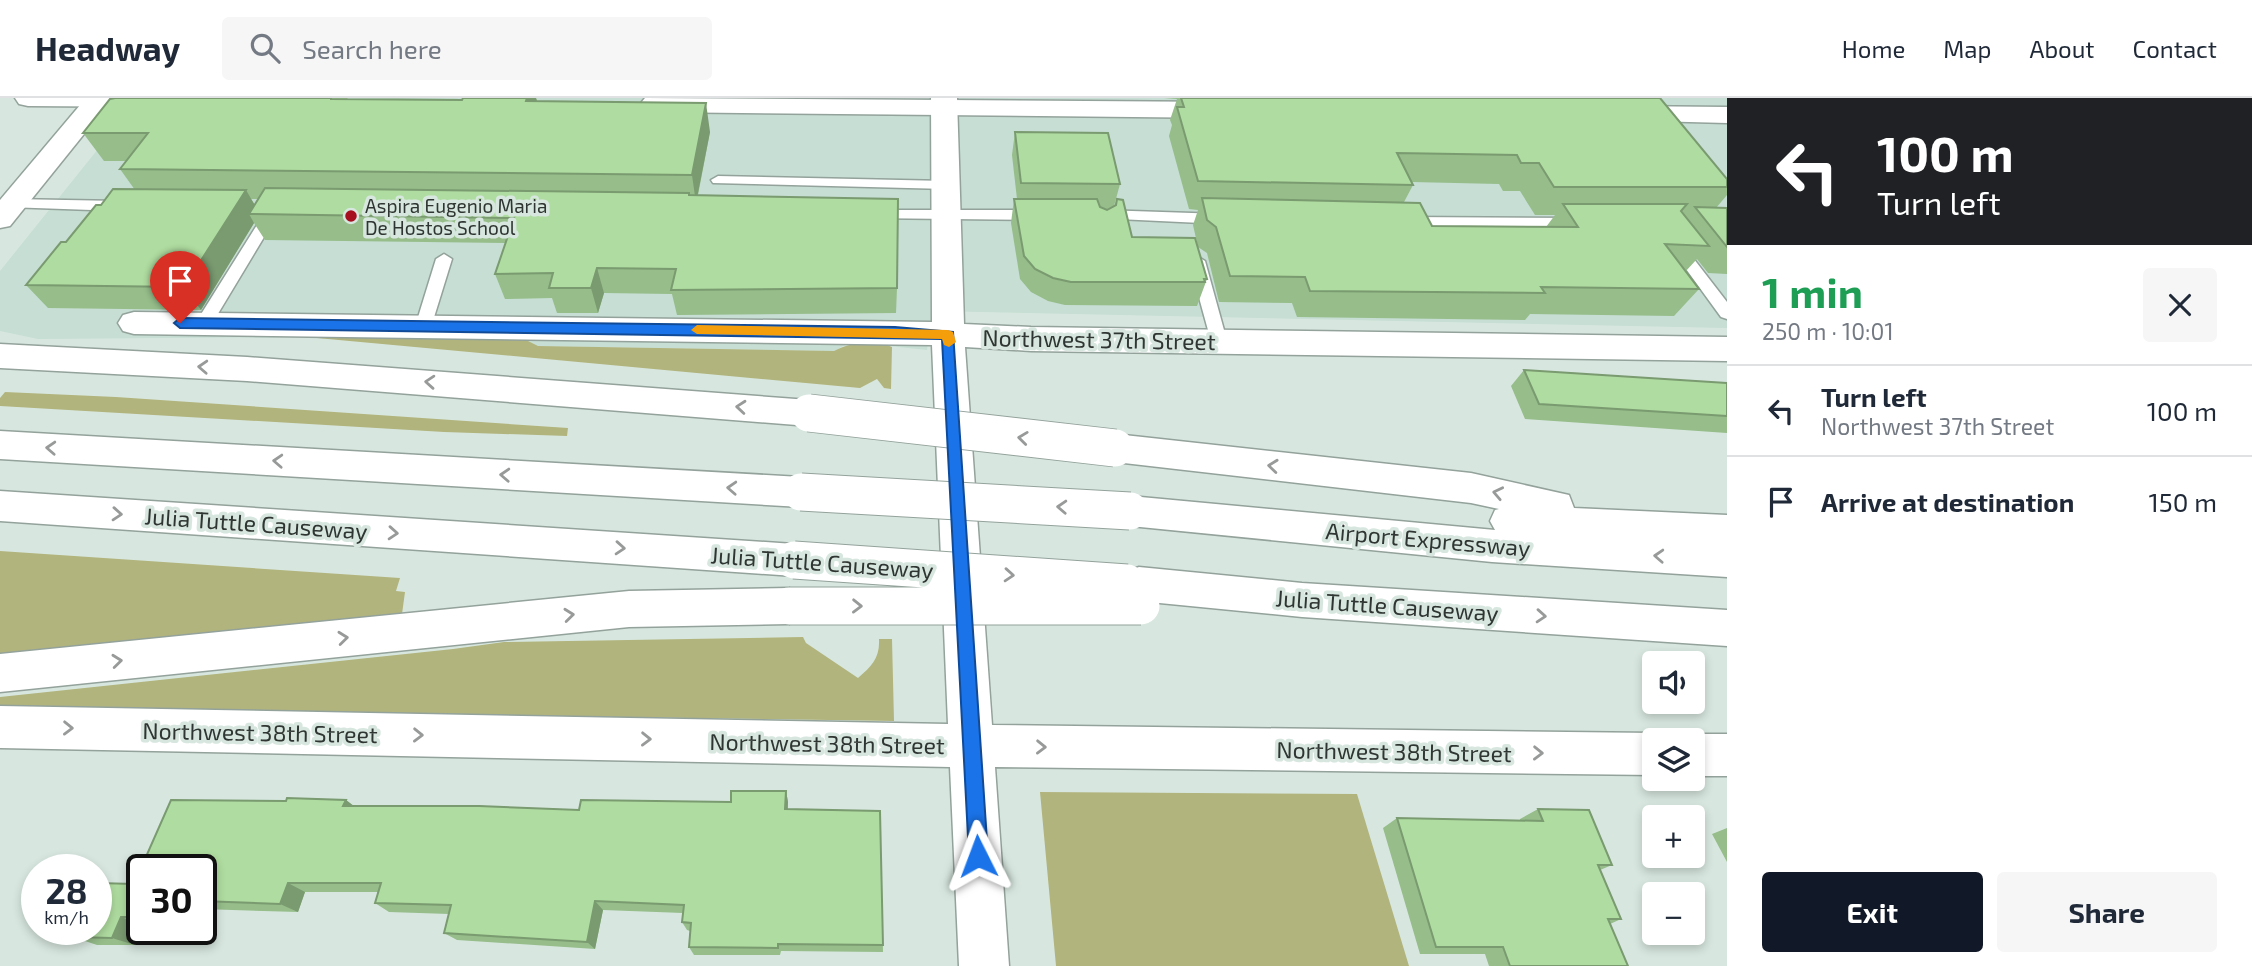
<!DOCTYPE html>
<meta charset="utf-8">
<style>
:root{--surface:#fff;--page:#f6f6f7;--text:#1f2937;--muted:#747a83;--line:#e0e1e3;--accent:#111827}
body{margin:0;font-family:"Exo 2",sans-serif;background:var(--page);color:var(--text);height:100vh;display:flex;flex-direction:column;font-size:26px;white-space:nowrap}
*{box-sizing:border-box;margin:0}
p{font-size:23px;color:var(--muted)}
.icon{flex:none;width:38px;height:38px;fill:none;stroke:currentColor;stroke-width:2;stroke-linecap:round;stroke-linejoin:round}
.map{position:relative;flex:1;overflow:hidden}
.details{display:flex;flex-direction:column;background:var(--surface);width:525px}
.details>*{flex:none}
.top-card{background:#202124;color:#fff;overflow:hidden}
.controls{position:absolute;left:1642px;top:553px;display:grid;gap:14px}
.controls a{display:grid;place-items:center;width:63px;height:63px;border-radius:7px;background:var(--surface);box-shadow:0 4px 10px #0003;font-size:35px}
.speed{position:absolute;left:21px;top:756px;display:flex;gap:14px;font-size:35px;font-weight:700;text-align:center}
.speed>*{display:grid;place-content:center;width:91px;height:91px;border-radius:50%;background:var(--surface);box-shadow:0 4px 10px #0003;line-height:1}
.speed small{font-size:18px;font-weight:400}
.speed .limit{border:4px solid #111;border-radius:10px;background:#fff;color:#111}
.pin{position:absolute;display:grid;place-items:center;width:60px;height:60px;color:#fff;margin:-72px -30px;border-radius:50% 50% 50% 0;rotate:-45deg;box-shadow:0 0 7px #0007}
.pin .icon{rotate:45deg}
.me{position:absolute;width:77px;margin:-38px;rotate:357deg;stroke-linejoin:round;filter:drop-shadow(0 0 5px #0008)}
.turn{display:flex;align-items:center;gap:24px;height:147px;padding:0 35px;font-size:32px}
.turn .icon{width:91px;height:91px;stroke-width:2.5}
.turn b{display:block;font-size:49px;line-height:60px}
.round{display:grid;place-items:center;flex:none;width:74px;height:74px;border-radius:7px;background:var(--page)}
.head{display:flex;align-items:center;justify-content:space-between;height:119px;padding:0 35px}
h1{font-size:42px;font-weight:700;line-height:52px;color:#1e9e55}
.action{display:flex;gap:14px;margin-top:auto;padding:14px 35px}
.action a{flex:1;height:80px;border-radius:7px;background:var(--accent);color:#fff;font-size:28px;font-weight:700;line-height:80px;text-align:center}
.action a+a{background:var(--page);color:var(--text)}
ul{padding:0;list-style:none}
li{display:flex;align-items:center;gap:21px;height:91px;padding:0 35px;border-top:2px solid var(--line)}
li div{flex:1}
li b{display:block;font-size:26px}
li em{font-style:normal}
header{display:flex;align-items:center;gap:42px;box-sizing:border-box;height:98px;padding:0 35px;background:var(--surface);border-bottom:2px solid var(--line)}
header strong{font-size:33px}
nav{display:flex;gap:38px;margin-inline-start:auto;font-size:24px}
.search{width:490px;height:63px;background:var(--page);display:flex;align-items:center;gap:18px;box-sizing:border-box;padding:0 24px;border-radius:7px;color:var(--muted);font-size:26px}
main{display:flex;flex:1;min-height:0}
.map>svg:first-child{display:block}
.built{fill:#c6ded3}
.green{fill:#b2b47d}
.lines{fill:none;stroke-linecap:round;stroke-linejoin:round}
.service-casing{stroke:#93a29b;stroke-width:3}
.minor-casing{stroke:#93a29b;stroke-width:3}
.secondary-casing{stroke:#93a29b;stroke-width:3}
.primary-casing{stroke:#93a29b;stroke-width:3}
.motorway-casing{stroke:#93a29b;stroke-width:3}
.service{fill:#fff;fill-rule:evenodd}
.minor{fill:#fff;fill-rule:evenodd}
.secondary{fill:#fff;fill-rule:evenodd}
.primary{fill:#fff;fill-rule:evenodd}
.motorway{fill:#fff;fill-rule:evenodd}
.motorway-bridge-casing{stroke:#93a29b;stroke-width:39;stroke-linecap:butt}
.motorway-bridge{stroke:#fff;stroke-width:37}
.wall{fill:#96bd8a;fill-rule:evenodd}
.shaded-wall{fill:#7a9a70}
.building{fill:#afdca0;stroke:#7a9a70;stroke-width:2}
.oneway{stroke:#979a98}
.route{fill:#1a73e8;stroke:#114b97;stroke-width:2}
.slow{fill:#f59e0b}
.poi-dot{fill:#a60e1e;stroke:#d7e7df;stroke-width:2.5}
.labels{text-anchor:middle;dominant-baseline:central;stroke-width:7;stroke-linejoin:round;paint-order:stroke}
.far-poi-label{font-size:19px;fill:#2f3532;stroke:#d7e7df;text-anchor:start}
.street-label{font-size:23px;fill:#2f3532;stroke:#d7e7df}
</style>
<header>
<strong>Headway</strong>
<div class="search"><svg class="icon" aria-label="search" viewBox="0 0 24 24"><circle cx="10" cy="10" r="6"/><path d="M15 15l6 6"/></svg>Search here</div>
<nav><a>Home</a><a>Map</a><a>About</a><a>Contact</a></nav>
</header>
<main>
<div class="map">
<svg width="1727" height="868" viewBox="0 0 1727 868">
<rect width="100%" height="100%" fill="#d7e7df"/>
<!-- built -->
<path class="built" d="M139,0H1727V230L932,213L927,252L851,244L834,253L537,248L524,241L306,239L38,241L0,233V173Z"/>
<!-- green -->
<path class="green" d="M306,239L524,241L538,248L834,253C852,244 873,240 892,249L891,291L884,290L877,281L860,290Z
M5,294L116,299L568,330L567,338L444,334L0,308V300Z
M0,453L400,480L396,493L405,494L402,516L0,556Z
M803,539L806,545L858,580C872,568 880,560 879,541H892L894,623L0,610V599L453,551L504,544Z
M1040,694L1357,696L1409,868H1056Z"/>
<g class="lines">
<defs>
<path id="service" d="M718,78L947,83L954,87L947,91L713,85L711,82Z
M12,101L120,103L127,108L120,113L7,109L5,106Z
M274,106L281,111L210,229H198L196,225L198,221L267,111Z
M871,112H1037L1044,117L1037,122L866,120L864,117L866,114Z
M1102,112L1222,116L1229,121L1222,126L1097,120L1095,117Z
M1406,119L1575,120L1582,125L1575,130L1401,127L1399,124Z
M1675,141L1680,143L1727,204V221L1721,219L1670,149L1667,146L1670,143Z
M444,156L452,161L431,229L423,235L417,233L415,229L436,161Z
M1197,158L1205,163L1227,243L1219,249L1211,243L1189,163Z"/>
<path id="minor" d="M931,0H957L964,226L1031,229L1727,239V263L1031,253L965,249L992,627L1654,635L1670,642H1654V677L995,669L1009,868H959L950,669L0,650V608L948,626L932,247L134,236L123,233L118,225L123,217L134,214L932,224Z
M1692,636H1727V678H1692V642H1676Z"/>
<path id="secondary" d="M86,0H113L10,128L0,130V102Z"/>
<path id="primary" d="M15,0H178L179,1L175,7L166,9L28,8L19,6Z
M645,0L1226,4L1235,6L1239,12L1235,18L1226,20L653,14L644,12L640,6Z
M1622,8L1727,9V25L1613,22L1609,16L1613,10Z"/>
<path id="motorway" d="M0,246L247,259L809,302L821,306L827,315L821,324L809,328L247,283L0,270Z
M0,333L801,379L814,384L820,394L814,404L801,409L0,361Z
M1115,336L1471,375L1569,397L1574,410L1727,417V479L1492,464L1130,428L1117,424L1111,413L1117,402L1130,398L1495,432L1490,423L1495,412L1499,411L1471,405L1115,364L1102,360L1097,350L1102,340Z
M0,393L794,446L808,450L814,462L808,474L794,478L0,423Z
M1139,469L1302,485L1727,512V548L1302,519L1139,503L1125,498L1119,486L1125,474Z
M789,490L803,496L809,508L803,520L789,526L629,529L0,594V556L629,493Z"/>
</defs>
<!-- service casing -->
<use href="#service" class="service-casing"/>
<!-- minor casing -->
<use href="#minor" class="minor-casing"/>
<!-- secondary casing -->
<use href="#secondary" class="secondary-casing"/>
<!-- primary casing -->
<use href="#primary" class="primary-casing"/>
<!-- motorway casing -->
<use href="#motorway" class="motorway-casing"/>
<!-- service -->
<use href="#service" class="service"/>
<!-- minor -->
<use href="#minor" class="minor"/>
<!-- secondary -->
<use href="#secondary" class="secondary"/>
<!-- primary -->
<use href="#primary" class="primary"/>
<!-- motorway -->
<use href="#motorway" class="motorway"/>
<defs>
<path id="motorway-bridge" d="M809,315L1115,350
M801,394L1130,413
M794,462L1127,485
M789,508H1141"/>
</defs>
<!-- motorway-bridge casing -->
<use href="#motorway-bridge" class="motorway-bridge-casing"/>
<!-- motorway-bridge -->
<use href="#motorway-bridge" class="motorway-bridge"/>
</g>
<!-- wall -->
<path class="wall" d="M115,0H347L348,1L462,2L536,0L537,3L710,34L698,97L897,190L896,215L677,217L672,196L604,195L598,215H557L552,200L505,201L495,176L506,145L265,142L254,125L201,212L48,210L26,187L101,107L135,92L120,71L126,63H104L83,35ZM251,101H259L255,107Z
M1164,0H1660L1727,81V97L1716,110H1727V176L1708,175L1697,161L1685,174L1699,191L1674,218L1530,216L1525,222L1297,219L1292,205L1219,204L1207,155L1198,149L1193,127L1198,112L1189,111L1169,38L1172,27L1170,22L1177,1ZM1412,84L1499,86L1503,93H1520L1535,117H1555L1546,129L1432,128L1404,104L1413,87Z
M1015,34L1120,86L1114,108L1117,101L1132,139L1207,181L1197,208L1065,207L1048,203L1031,194L1020,181L1011,125L1014,101H1017L1012,57Z
M1524,272L1727,285V335L1525,321L1511,288Z
M731,693H786L788,704V711L880,713L883,854L781,853L780,857H694L689,849L690,833L687,832L682,824L683,815L603,812L595,851L457,842L444,835L449,816L389,814L375,805L378,794H305L298,814L201,811V772H142V831L135,847H97L73,839L77,831H96V790L98,785L134,786L171,702L286,703L287,700L346,702L354,708H479L579,712L581,702L731,704Z
M1538,711L1612,767L1600,772L1621,821L1610,826L1628,868H1489L1485,856H1420L1383,730L1397,720L1520,722V721Z
M1727,730V764L1712,736Z"/>
<!-- shaded-wall -->
<path class="shaded-wall" d="M527,0H536L541,16L526,3Z
M706,5L710,34L696,105L692,77Z
M246,92L260,116H249L254,125L201,212L184,189Z
M597,170L604,195L598,215L591,190Z
M786,693L788,704L787,722L785,711Z
M346,702L360,713L343,708Z
M288,785L305,794L298,814L280,806Z
M595,803L603,812L595,851L587,844Z
M121,819L142,827V831L135,847L112,840Z"/>
<!-- building -->
<path class="building" d="M115,0H331V1L462,2L463,0H527L526,3L706,5L692,77L120,71L148,35H83L110,1Z
M1181,0H1660L1727,81V89H1554L1539,65H1521L1517,57L1397,55L1413,87L1198,83L1177,9H1184Z
M1015,34L1108,35L1120,86L1021,85Z
M265,90L689,95V97L898,101L897,190L671,192L676,171L597,170L591,190H549L553,175L495,176L514,120L249,116Z
M113,91L246,92L184,189L26,187L61,144H66L96,107H101Z
M1202,100L1420,105L1432,128L1578,129L1563,106H1687L1681,113L1709,148L1665,146L1699,191L1541,189L1545,195L1310,193L1305,179L1230,178L1216,129L1207,122Z
M1014,101H1097L1100,109L1107,112L1116,107L1117,101L1123,102L1132,139L1195,140L1207,181H1204L1205,184H1071L1053,180L1035,171L1024,158Z
M1695,109L1727,110V149Z
M1524,272L1727,285V318L1539,306Z
M731,693H786L785,711L880,713L883,847L778,846V850L689,849L691,825L682,824L684,807L595,803L587,844L444,835L451,807L375,805L381,785H288L280,806L201,803V772H142V819H121L112,840L73,839L77,831H96V790L98,785L134,786L171,702L286,703L287,700L346,702L343,708H479L579,712L581,702L731,704Z
M1538,711L1589,712L1612,767H1598L1621,821H1608L1628,868H1510L1503,849H1436L1397,720L1543,723Z"/>
<!-- one-way arrows -->
<defs><path id="oneway-chevron" d="M-2-3.5L2.5 0L-2 3.5" fill="none" stroke-width="1.6" stroke-linecap="round" stroke-linejoin="round" transform="scale(1.75)"/></defs>
<g class="oneway">
<use href="#oneway-chevron" transform="translate(203 269) rotate(-177)"/>
<use href="#oneway-chevron" transform="translate(430 284) rotate(-176)"/>
<use href="#oneway-chevron" transform="translate(741 309) rotate(-175)"/>
<use href="#oneway-chevron" transform="translate(1023 340) rotate(-173)"/>
<use href="#oneway-chevron" transform="translate(51 350) rotate(-177)"/>
<use href="#oneway-chevron" transform="translate(278 363) rotate(-177)"/>
<use href="#oneway-chevron" transform="translate(1273 368) rotate(-174)"/>
<use href="#oneway-chevron" transform="translate(505 377) rotate(-177)"/>
<use href="#oneway-chevron" transform="translate(732 390) rotate(-177)"/>
<use href="#oneway-chevron" transform="translate(1498 395) rotate(-168)"/>
<use href="#oneway-chevron" transform="translate(1062 409) rotate(-177)"/>
<use href="#oneway-chevron" transform="translate(117 416) rotate(4)"/>
<use href="#oneway-chevron" transform="translate(393 435) rotate(4)"/>
<use href="#oneway-chevron" transform="translate(620 450) rotate(4)"/>
<use href="#oneway-chevron" transform="translate(1659 458) rotate(-177)"/>
<use href="#oneway-chevron" transform="translate(1009 477) rotate(4)"/>
<use href="#oneway-chevron" transform="translate(857 508) rotate(1)"/>
<use href="#oneway-chevron" transform="translate(569 517) rotate(-6)"/>
<use href="#oneway-chevron" transform="translate(1541 518) rotate(4)"/>
<use href="#oneway-chevron" transform="translate(343 540) rotate(-6)"/>
<use href="#oneway-chevron" transform="translate(117 563) rotate(-6)"/>
<use href="#oneway-chevron" transform="translate(68 630) rotate(1)"/>
<use href="#oneway-chevron" transform="translate(418 637) rotate(1)"/>
<use href="#oneway-chevron" transform="translate(646 641) rotate(1)"/>
<use href="#oneway-chevron" transform="translate(1041 649) rotate(1)"/>
<use href="#oneway-chevron" transform="translate(1538 655) rotate(1)"/>
</g>
<!-- route -->
<path class="route" d="M180,220L895,229L953,234L988,758L985,765L978,768L971,765L969,758L942,241L180,230L174,225Z"/>
<!-- slow -->
<path class="slow" d="M697,227L948,232L953,234L956,244L949,249L944,247L942,241L697,236L691,232Z"/>
<!-- markers -->
<circle class="poi-dot" cx="351" cy="118" r="7"/>
<g class="labels">
<!-- far-poi labels -->
<g class="far-poi-label">
<text x="365" y="107">Aspira Eugenio Maria<tspan x="365" dy="22">De Hostos School</tspan></text>
</g>
<!-- street labels -->
<g class="street-label">
<text transform="translate(1099 241) rotate(1)">Northwest 37th Street</text>
<text transform="translate(256 425) rotate(4)">Julia Tuttle Causeway</text>
<text transform="translate(1428 441) rotate(5)">Airport Expressway</text>
<text transform="translate(822 464) rotate(4)">Julia Tuttle Causeway</text>
<text transform="translate(1387 507) rotate(4)">Julia Tuttle Causeway</text>
<text transform="translate(260 634) rotate(1)">Northwest 38th Street</text>
<text transform="translate(827 645) rotate(1)">Northwest 38th Street</text>
<text transform="translate(1394 653) rotate(1)">Northwest 38th Street</text>
</g>
</g>
</svg>
<div class="controls">
<a><svg class="icon" aria-label="sound" viewBox="0 0 24 24"><path d="M4 9h4l5-4v14l-5-4H4zM17 9q2 3 0 6"/></svg></a>
<a><svg class="icon" aria-label="layers" viewBox="0 0 24 24"><path d="M12 4l9 5-9 5-9-5zM3 14l9 5 9-5"/></svg></a>
<a>+</a>
<a>−</a>
</div>
<div class="speed"><div>28<small>km/h</small></div><div class="limit">30</div></div>
<div class="pin" style="left:180px;top:225px;background:#d93025"><svg class="icon" aria-label="arrive" viewBox="0 0 24 24"><path d="M6 21V4h12l-3 4 3 4H6"/></svg></div>
<svg class="me" style="left:978px;top:758px" viewBox="-20 -20 40 40"><path d="M0-17L14 15 0 8-14 15z" fill="#1a73e8" stroke="#fff" stroke-width="4"/></svg>
</div>
<section class="details">
<div class="top-card">
<div class="turn"><svg class="icon" aria-label="left" viewBox="0 0 24 24"><path d="M17 20v-9H6M10 6l-5 5 5 5"/></svg><div><b>100 m</b>Turn left</div></div>
</div>
<div class="head"><div><h1>1 min</h1><p>250 m · 10:01</p></div><a class="round"><svg class="icon" aria-label="close" viewBox="0 0 24 24"><path d="M6 6l12 12M18 6L6 18"/></svg></a></div>
<ul>
<li><svg class="icon" aria-label="left" viewBox="0 0 24 24"><path d="M17 20v-9H6M10 6l-5 5 5 5"/></svg><div><b>Turn left</b><p>Northwest 37th Street</p></div><em>100 m</em></li>
<li><svg class="icon" aria-label="arrive" viewBox="0 0 24 24"><path d="M6 21V4h12l-3 4 3 4H6"/></svg><div><b>Arrive at destination</b></div><em>150 m</em></li>
</ul>
<div class="action"><a>Exit</a><a>Share</a></div>
</section>
</main>
